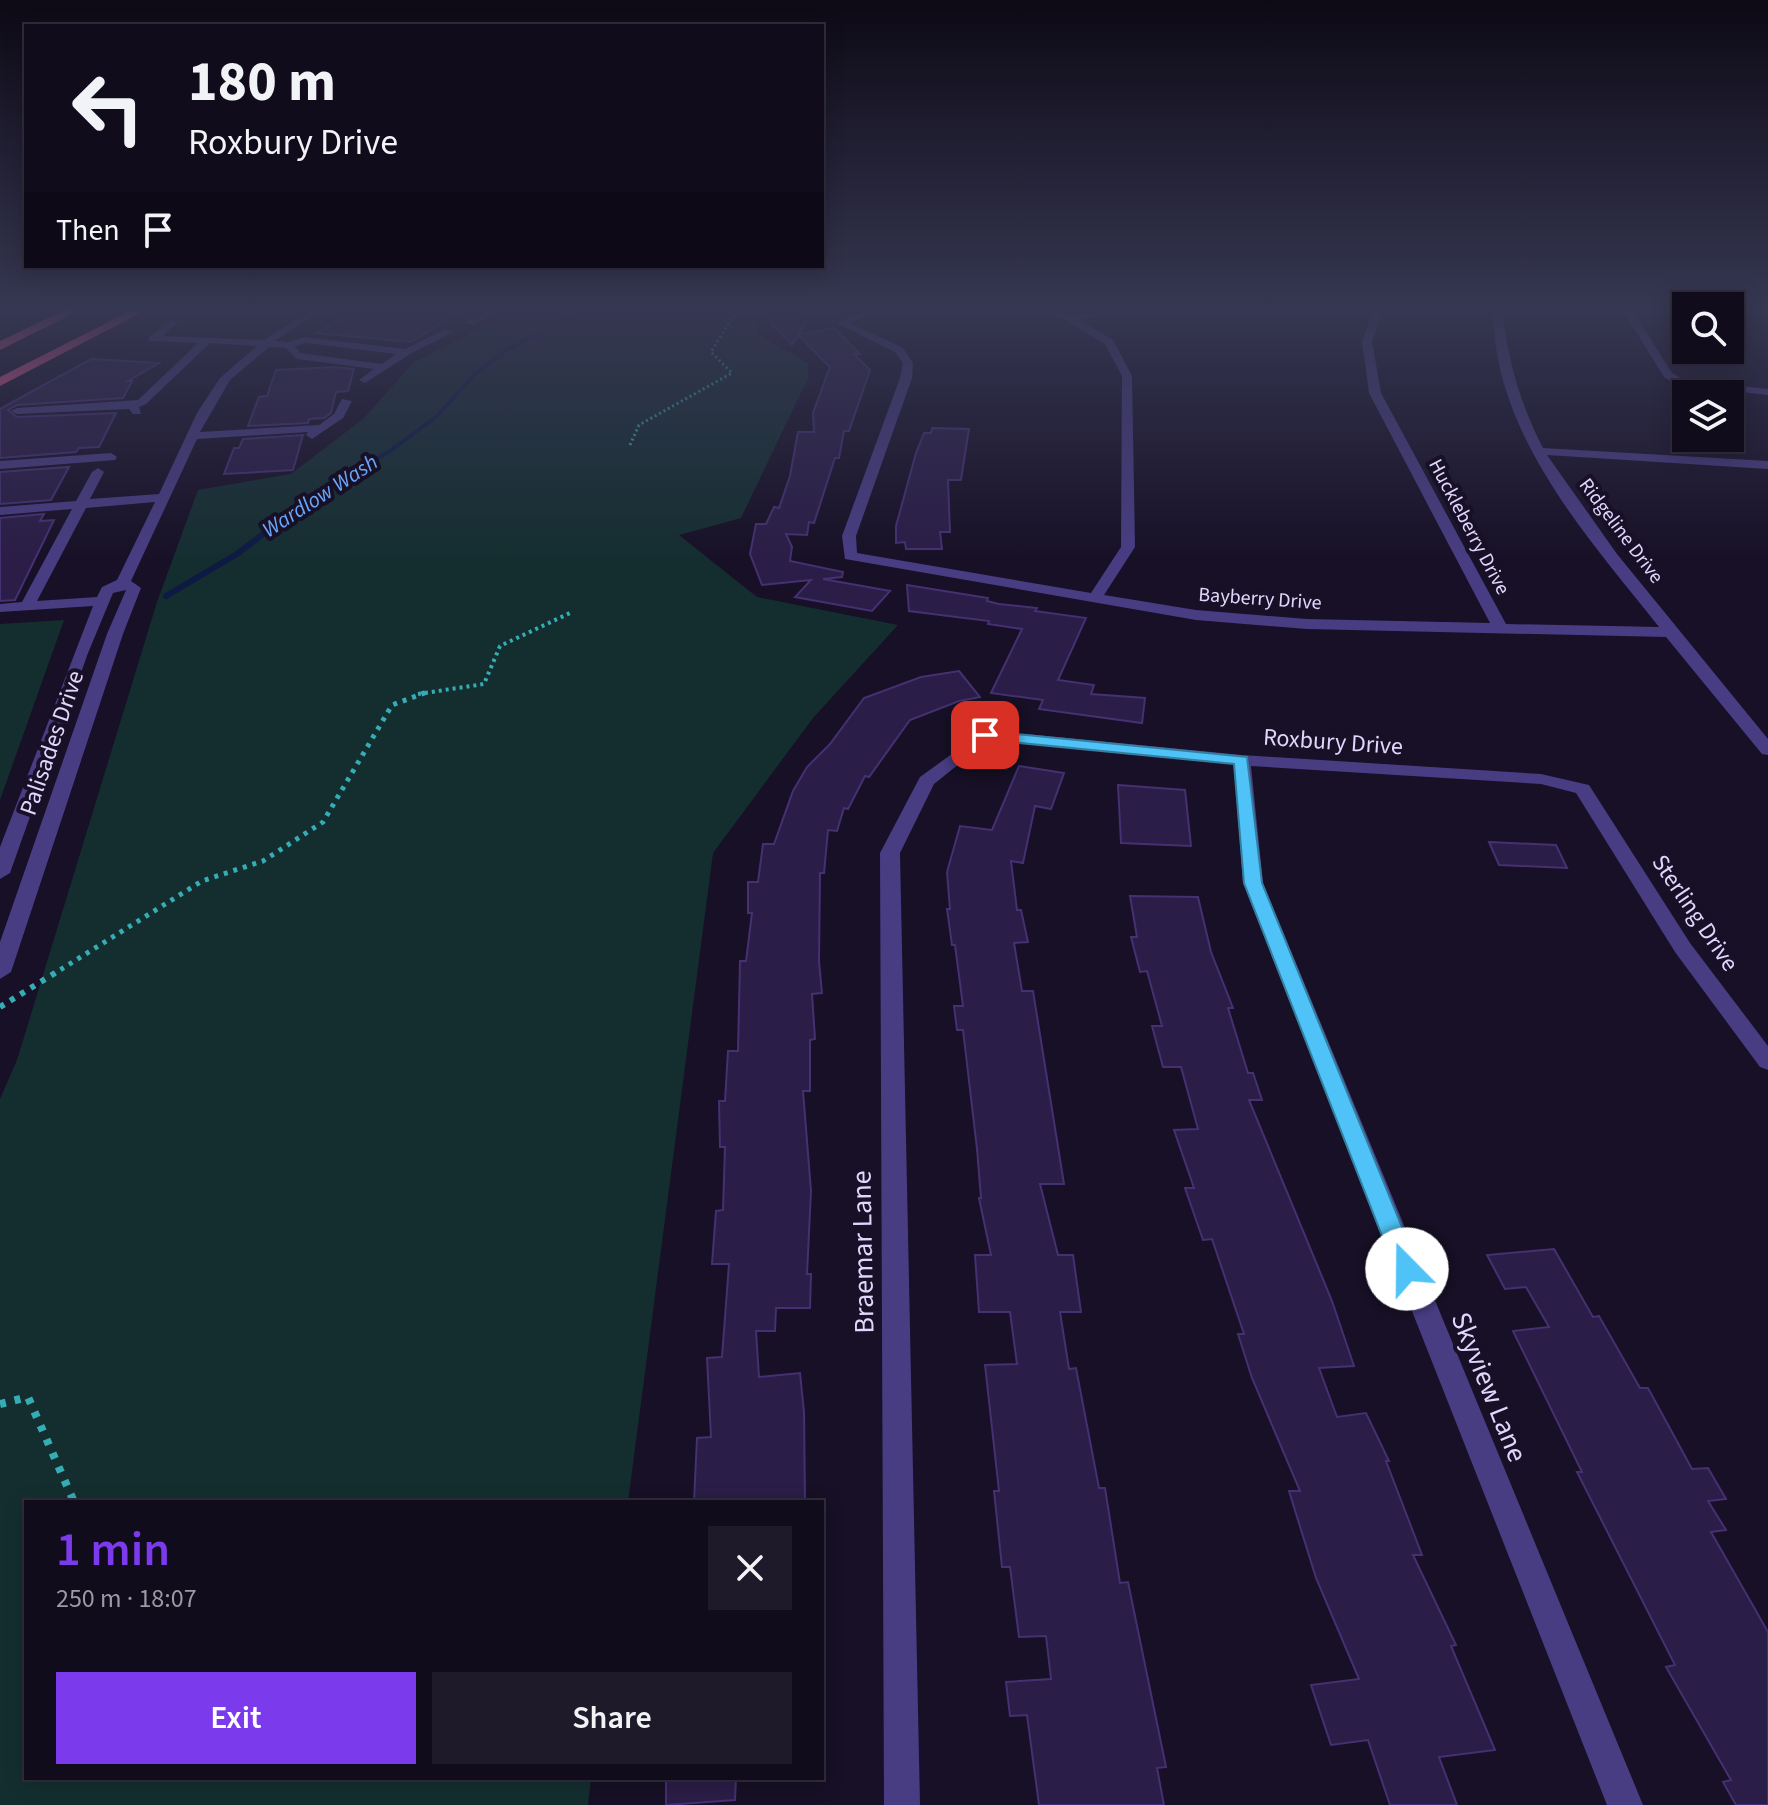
<!DOCTYPE html>
<meta charset="utf-8">
<style>
:root{--surface:#110c1c;--page:#1e1a29;--text:#f1f3f6;--muted:#9c9ba3;--line:#302c3b;--accent:#7c3aed}
body{margin:0;font-family:"Source Sans 3",sans-serif;background:var(--page);color:var(--text);height:100vh;display:flex;flex-direction:column;font-size:30px;white-space:nowrap}
*{box-sizing:border-box;margin:0}
p{font-size:26px;color:var(--muted)}
.icon{flex:none;width:44px;height:44px;fill:none;stroke:currentColor;stroke-width:2;stroke-linecap:round;stroke-linejoin:round}
.map{position:relative;flex:1;overflow:hidden}
.details{position:absolute;left:24px;top:1500px;width:800px;height:280px;display:flex;flex-direction:column;background:var(--surface);border-radius:0px;box-shadow:0 4px 20px #0003,0 0 0 2px var(--line)}
.details>*{flex:none}
.guide{position:absolute;left:24px;top:24px;width:800px;height:244px;border-radius:0px;box-shadow:0 4px 20px #0003,0 0 0 2px var(--line);background:#110c1c;color:var(--text);overflow:hidden}
.buttons{position:absolute;left:1672px;top:292px;display:grid;gap:16px}
.buttons a{display:grid;place-items:center;width:72px;height:72px;border-radius:0px;background:var(--surface);box-shadow:0 4px 20px #0003,0 0 0 2px var(--line);font-size:40px}
.pin{position:absolute;display:grid;place-items:center;width:68px;height:68px;color:#fff;margin:-34px;border-radius:16px;box-shadow:0 4px 12px #0006}
.me{position:absolute;width:88px;margin:-44px;rotate:338deg;stroke-linejoin:round;filter:drop-shadow(0 0 6px #0008)}
.turn{display:flex;align-items:center;gap:28px;height:168px;padding:0 32px;font-size:36px}
.turn .icon{width:104px;height:104px;stroke-width:2.5}
.turn b{display:block;font-size:56px;line-height:68px}
.then{display:flex;align-items:center;height:76px;padding:0 32px;background:#0003;gap:16px;font-size:30px}
.round{display:grid;place-items:center;flex:none;width:84px;height:84px;border-radius:0px;background:var(--page)}
.head{display:flex;align-items:center;justify-content:space-between;height:136px;padding:0 32px}
h1{font-size:48px;font-weight:600;line-height:60px;color:var(--accent)}
.cta{display:flex;gap:16px;margin-top:auto;padding:16px 32px}
.cta a{flex:1;height:92px;border-radius:0px;background:var(--accent);color:#fff;font-size:32px;font-weight:600;line-height:92px;text-align:center}
.cta a+a{background:var(--page);color:var(--text)}
.map>svg:first-child{display:block}
.green{fill:#142e30}
.lines{fill:none;stroke-linecap:round;stroke-linejoin:round}
.stream-far1{stroke:#0d1a43;stroke-width:4}
.stream{stroke:#0d1a43;stroke-width:6}
.building{fill:#2a1d47;stroke:#453072;stroke-width:2}
.path-far4{stroke:#35adb4;stroke-width:3;stroke-dasharray:2 3;stroke-linecap:butt}
.path-far3{stroke:#35adb4;stroke-width:4;stroke-dasharray:3 4;stroke-linecap:butt}
.path-far2{stroke:#35adb4;stroke-width:5;stroke-dasharray:4 6;stroke-linecap:butt}
.path-far1{stroke:#35adb4;stroke-width:6;stroke-dasharray:5 7;stroke-linecap:butt}
.path{stroke:#35adb4;stroke-width:8;stroke-dasharray:6 9;stroke-linecap:butt}
.minor{fill:#483d83;fill-rule:evenodd}
.highway{fill:#f85892;fill-rule:evenodd}
.route{fill:#4fc3f7;stroke:#337fa1;stroke-width:2}
.labels{text-anchor:middle;dominant-baseline:central;stroke-width:8;stroke-linejoin:round;paint-order:stroke}
.far-street-label{font-size:20px;fill:#e0d7fd;stroke:#171026}
.far-water-label{font-size:22px;font-style:italic;fill:#6aa6f9;stroke:#171026}
.street-label{font-size:24px;fill:#e0d7fd;stroke:#171026}
.near-street-label{font-size:28px;fill:#e0d7fd;stroke:#171026}
</style>
<div class="map">
<svg width="1768" height="1805" viewBox="0 0 1768 1805">
<rect width="100%" height="100%" fill="#171026"/>
<!-- green -->
<path class="green" d="M518,309H778L754,322L759,335L808,363V378L741,518L679,535L757,597L898,625L813,718L713,853L628,1502H26V1778H591L588,1805H0V1099L17,1060L157,602L198,490L291,474L363,419L414,362Z
M64,620L0,800V624Z"/>
<g class="lines">
<!-- stream-far1 -->
<path class="stream-far1" d="M345,477L390,451L436,417L475,374L508,349L587,309"/>
<!-- stream -->
<path class="stream" d="M166,596L237,554L312,497L349,475"/>
</g>
<!-- building -->
<path class="building" d="M361,309H458L453,312H459L411,342L316,333Z
M781,310L812,314L799,334L834,328L860,354H854L870,370L849,431H844L839,458H835L814,523L809,522L807,535L786,534L792,547L790,561L843,572L842,577L823,579L890,591L872,611L795,597L811,580L762,585L750,554L756,524H766L774,507L779,508L790,476L798,432H814L813,413L830,367L798,335L792,345L770,323Z
M91,359L159,363L128,381H132L123,398L17,405L8,410L17,417L116,413L99,447L79,448L76,452L0,458V409Z
M334,367L354,369L348,391L336,392L331,413L324,418L309,419L308,423L248,426L259,397L267,396L276,370Z
M932,428L969,429L961,480H948L950,532H940L942,549H906L905,542L896,543V526L916,453L924,433H931Z
M303,435L293,470L224,474L234,448H239L243,439Z
M69,467L51,500L0,504V472Z
M44,514L40,521L54,520L15,600L0,601V518Z
M907,585L988,598L987,601L999,604L1037,608L1035,611L1086,618L1058,680L1094,685L1091,694L1145,698L1142,723L1039,709L1043,700L991,693L1022,629L988,624L989,621L909,611Z
M959,671L980,697L959,701L910,720L869,777L865,776L848,809L844,808L837,831L828,830L824,873H820L819,961L822,993L812,994L815,1039L810,1040V1091H803L811,1191L807,1274H811L810,1308H776L775,1331H756L759,1377L800,1373L804,1412L805,1502H694L697,1438L711,1437L707,1358L722,1357L729,1264H712L716,1211L723,1210L725,1147H720L719,1101H725L728,1051H738L740,961H746L752,913H748V882H758L763,844H774L793,791L807,767L830,744L864,698L921,677Z
M1019,766L1064,773L1051,809L1035,806L1023,863L1011,861L1017,910H1021L1028,942L1014,943L1022,991H1033L1064,1184H1040L1058,1255H1073L1081,1312H1060L1069,1369L1076,1368L1099,1488H1105L1120,1583L1128,1582L1166,1767L1157,1768L1164,1805H1039L1027,1715L1010,1716L1006,1682L1051,1679L1046,1636L1019,1637L1010,1567H1002L994,1491H999L985,1365L1017,1364L1010,1312H979L975,1255H991L979,1198H981L977,1149L963,1030H957L954,1006H963L955,945H952L947,909H950L947,872L960,826L992,830Z
M1118,785L1185,790L1191,846L1121,843Z
M1489,842L1556,845L1567,868L1499,865Z
M1130,896L1198,897L1211,952L1233,1008H1228L1248,1073H1253L1262,1100H1249L1332,1301L1354,1366L1319,1368L1337,1417L1366,1413L1389,1461H1386L1422,1555H1413L1456,1645L1451,1646L1495,1750L1439,1757L1457,1805H1390L1368,1740L1331,1745L1311,1685L1359,1679L1316,1578L1289,1491H1300L1252,1378L1238,1334H1244L1212,1239L1203,1240L1185,1188H1194L1174,1130L1198,1129L1181,1067H1163L1152,1026H1162L1147,971L1140,972L1131,937H1137Z
M1554,1249L1593,1317L1599,1316L1640,1388H1648L1692,1469L1708,1468L1726,1499L1708,1501L1726,1530L1711,1532L1768,1632V1805H1736L1723,1782L1731,1780L1666,1667L1675,1665L1577,1472H1582L1513,1331L1549,1327L1526,1287L1505,1289L1487,1255Z
M666,1778H736L735,1800L666,1805Z"/>
<g class="lines">
<!-- path-far4 -->
<path class="path-far4" d="M814,309L831,311
M630,445L639,425L732,373L711,352L733,316L764,309"/>
<!-- path-far3 -->
<path class="path-far3" d="M418,694L484,684L500,646L572,612"/>
<!-- path-far2 -->
<path class="path-far2" d="M52,975L202,881L263,861L323,822L392,705L427,692"/>
<!-- path-far1 -->
<path class="path-far1" d="M0,1007L55,973"/>
<!-- path -->
<path class="path" d="M0,1404L28,1397L74,1502"/>
<!-- minor -->
<path class="minor" d="M313,309H324L275,341L288,342L305,337L405,349L444,330L453,332L410,354L365,383L359,380L374,369L297,359L286,348L269,347L230,380L200,432L319,425L334,414L342,399L352,401L343,418L312,439L306,435L308,432L197,439L131,581L141,588L123,634L11,972L0,979V942L107,634L126,590L113,593L88,653L10,873L0,879V847L93,606L0,612V604L22,602L72,509L0,515V507L76,501L92,472L98,468L104,472L90,499L159,494L197,413L220,378L257,346L210,343L146,404L139,407L141,414H133L129,409L17,414L11,411L17,408L138,400L198,343L149,341V337L170,320L179,322L163,336L264,340ZM306,343L396,354L382,364L300,353L295,346ZM155,502L117,580L102,587L97,597L37,601L86,508Z
M491,309H503L473,325L464,323Z
M869,309H882L850,323L903,348L913,363L912,378L856,536L857,553L1091,593L1121,547L1122,376L1105,344L1067,321L1035,309H1049L1071,316L1127,309L1080,320L1113,340L1132,376L1135,547L1104,595L1196,610L1307,619L1490,623L1369,393L1362,341L1374,309H1384L1372,341L1381,393L1506,624L1659,627C1601,554 1533,478 1505,387C1497,362 1494,336 1492,309H1502C1508,359 1519,402 1543,448L1768,461V469L1547,455L1617,554L1768,739V755L1762,754L1666,637L1307,629L1196,620L845,559L842,536L900,378L903,363L895,352L837,323Z
M1561,309H1632L1672,373L1684,380L1768,389V395L1677,385L1664,377L1627,317Z
M111,453L117,457L115,460L0,469V461Z
M985,730L1242,755L1541,774L1589,785L1690,943L1768,1046V1070L1760,1067L1675,952L1576,793L1541,784L1251,766L1263,883L1643,1805H1607L1243,883L1234,764L989,740L934,784L900,853L920,1805H884L880,853L920,777Z"/>
<!-- highway -->
<path class="highway" d="M67,309H82L0,350V341Z
M134,309H148L0,386V377Z"/>
</g>
<!-- sky -->
<linearGradient id="sky" x2="0" y2="1"><stop stop-color="#0d0915"/><stop offset="0.55" stop-color="#363752"/><stop offset="1" stop-color="#363752" stop-opacity="0"/></linearGradient>
<rect width="1768" height="561" fill="url(#sky)"/>
<!-- route -->
<path class="route" d="M985,731L1247,757L1262,883L1419,1269L1415,1275L1407,1278L1398,1275L1395,1269L1244,883L1234,764L979,739L977,735Z"/>
<g class="labels">
<!-- far-street labels -->
<g class="far-street-label">
<text transform="translate(1469 527) rotate(62)">Huckleberry Drive</text>
<text transform="translate(1621 531) rotate(53)">Ridgeline Drive</text>
<text transform="translate(1260 599) rotate(4)">Bayberry Drive</text>
</g>
<!-- far-water labels -->
<g class="far-water-label">
<text transform="translate(320 496) rotate(-33)">Wardlow Wash</text>
</g>
<!-- street labels -->
<g class="street-label">
<text transform="translate(1333 742) rotate(4)">Roxbury Drive</text>
<text transform="translate(52 743) rotate(-71)">Palisades Drive</text>
<text transform="translate(1695 913) rotate(56)">Sterling Drive</text>
</g>
<!-- near-street labels -->
<g class="near-street-label">
<text transform="translate(863 1252) rotate(-91)">Braemar Lane</text>
<text transform="translate(1489 1387) rotate(68)">Skyview Lane</text>
</g>
</g>
</svg>
<div class="buttons">
<a><svg class="icon" aria-label="search" viewBox="0 0 24 24"><circle cx="10" cy="10" r="6"/><path d="M15 15l6 6"/></svg></a>
<a><svg class="icon" aria-label="layers" viewBox="0 0 24 24"><path d="M12 4l9 5-9 5-9-5zM3 14l9 5 9-5"/></svg></a>
</div>
<div class="pin" style="left:985px;top:735px;background:#d93025"><svg class="icon" aria-label="arrive" viewBox="0 0 24 24"><path d="M6 21V4h12l-3 4 3 4H6"/></svg></div>
<svg class="me" style="left:1407px;top:1269px" viewBox="-20 -20 40 40"><circle r="19" fill="#fff"/><path d="M0-13L10 11 0 6-10 11z" fill="#4fc3f7"/></svg>
<div class="guide">
<div class="turn"><svg class="icon" aria-label="left" viewBox="0 0 24 24"><path d="M17 20v-9H6M10 6l-5 5 5 5"/></svg><div><b>180 m</b>Roxbury Drive</div></div>
<div class="then">Then<svg class="icon" aria-label="arrive" viewBox="0 0 24 24"><path d="M6 21V4h12l-3 4 3 4H6"/></svg></div>
</div>
<section class="details">
<div class="head"><div><h1>1 min</h1><p>250 m · 18:07</p></div><a class="round"><svg class="icon" aria-label="close" viewBox="0 0 24 24"><path d="M6 6l12 12M18 6L6 18"/></svg></a></div>
<div class="cta"><a>Exit</a><a>Share</a></div>
</section>
</div>
